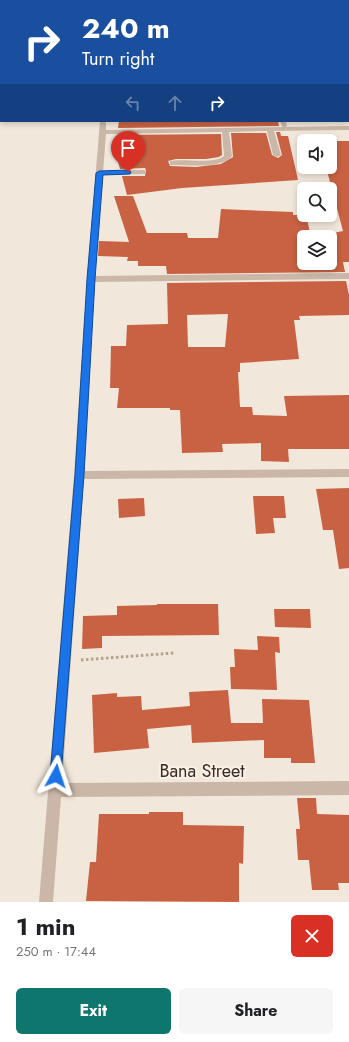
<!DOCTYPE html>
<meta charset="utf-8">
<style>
:root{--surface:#fff;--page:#f6f6f6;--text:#202124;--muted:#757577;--accent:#0f766e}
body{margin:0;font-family:Jost,sans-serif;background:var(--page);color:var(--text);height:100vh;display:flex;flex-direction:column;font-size:15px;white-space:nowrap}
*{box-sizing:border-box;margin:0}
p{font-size:13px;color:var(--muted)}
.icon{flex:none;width:22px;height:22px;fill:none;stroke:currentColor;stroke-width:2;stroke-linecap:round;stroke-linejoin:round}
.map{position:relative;height:902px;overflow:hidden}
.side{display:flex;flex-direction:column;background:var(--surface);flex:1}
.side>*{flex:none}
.hud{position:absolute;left:0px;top:0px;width:349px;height:122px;box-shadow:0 2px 6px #0003;background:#1a4fa0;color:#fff;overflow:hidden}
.tools{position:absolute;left:297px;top:134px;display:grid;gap:8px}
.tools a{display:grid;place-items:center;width:40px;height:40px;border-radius:6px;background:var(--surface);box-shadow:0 2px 6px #0003;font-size:20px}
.pin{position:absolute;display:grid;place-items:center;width:34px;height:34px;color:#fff;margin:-41px -17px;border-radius:50% 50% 50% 0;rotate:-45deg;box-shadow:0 0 4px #0007}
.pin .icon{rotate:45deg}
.me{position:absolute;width:44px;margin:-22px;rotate:5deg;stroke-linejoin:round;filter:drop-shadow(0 0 3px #0008)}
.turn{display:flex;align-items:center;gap:14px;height:84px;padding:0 16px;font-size:18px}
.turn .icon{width:52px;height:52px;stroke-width:2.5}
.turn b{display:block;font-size:28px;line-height:34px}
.lanes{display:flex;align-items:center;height:38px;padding:0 16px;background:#0003;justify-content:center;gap:20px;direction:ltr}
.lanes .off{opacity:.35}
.round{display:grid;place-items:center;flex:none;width:42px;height:42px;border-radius:6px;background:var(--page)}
.overview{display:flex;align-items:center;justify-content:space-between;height:68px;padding:0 16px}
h1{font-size:24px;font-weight:700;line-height:30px}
.primary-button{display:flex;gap:8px;margin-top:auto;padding:8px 16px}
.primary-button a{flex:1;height:46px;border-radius:6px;background:var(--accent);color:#fff;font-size:16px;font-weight:700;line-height:46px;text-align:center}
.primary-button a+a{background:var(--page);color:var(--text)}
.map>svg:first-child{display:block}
.building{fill:#c86243;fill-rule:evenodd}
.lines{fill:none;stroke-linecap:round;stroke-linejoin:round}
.path{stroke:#b6a191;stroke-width:3;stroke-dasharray:2.5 2.5;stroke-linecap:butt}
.service{fill:#cab7a7;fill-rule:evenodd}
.minor{fill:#cab7a7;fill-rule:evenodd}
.route{fill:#1a73e8;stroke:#114b97}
.labels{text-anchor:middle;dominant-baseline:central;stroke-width:4;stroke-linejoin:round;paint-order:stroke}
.near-street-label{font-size:18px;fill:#372c28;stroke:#faf1e7}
</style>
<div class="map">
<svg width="349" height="902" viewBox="0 0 349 902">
<rect width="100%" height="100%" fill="#f2e7db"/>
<!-- building -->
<path class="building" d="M119,121H278L279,126L118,128Z
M276,132H280L281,136H288L298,180L182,188L127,195L122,176H145L146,170L145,168L120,169L115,150L117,135L221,134L222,155L219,157L206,159H176L168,161L170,166L196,167L221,164L233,157L231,133H266L272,155L278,158L282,155Z
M321,141H349V262H343L345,272L167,274L166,266H138V261H127L128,257L98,256L99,241L129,242L114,196H133L147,233H187L188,238H218L221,209L293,212V215H306L311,237H304V263H330V237H313L343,231L326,167H330V141Z
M346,281L349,295V315L299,316L300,320H294L299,359L240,363V372H238L240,407H252L253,415L287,416L284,396L349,395V449H288L289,462L261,461V443L222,444L223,452L182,453L180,410H170V408H117L119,388H110L111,346H126L127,325L168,324L167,283ZM228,314L225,347H188L187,315Z
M349,488V568L339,569L333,530H323L316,489Z
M253,496H284L286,518H273L275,533L256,534Z
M144,498L145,516L119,518L118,499Z
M157,604H218L219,635L102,636V648L82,649L83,616L117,615V606L157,605Z
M274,609H310L311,628L275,627Z
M257,636L279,637L280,653L275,652L277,690L231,689L230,667H235L234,649L258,650Z
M228,690L231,723H263L262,699L309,700L315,763H291V758H264V740L192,743L191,725L147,729L149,748L94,753L92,695L117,693V697L141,696L142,710L190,706L189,692Z
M297,798H316L317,814L349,815V883H338L339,890H312L309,860H298L296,829H300Z
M149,812H183V825L244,826L243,864L239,863V902L86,901L90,862H96L99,814H149Z"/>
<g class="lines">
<!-- path -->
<path class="path" d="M81,660L174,653"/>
<!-- service -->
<path class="service" d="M280,121H286L287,129H283Z
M142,170H145V174L99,175L95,173L99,171Z"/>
<!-- minor -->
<path class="minor" d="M94,0H100L101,1H95Z
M315,0H321L322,1H316Z
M348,24H349V28H348Z
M100,121H106V130L349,126V130L274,131L281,155L277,157L273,155L267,131L229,132L232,156C222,169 188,165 173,165H170V161C185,158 213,165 224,156L222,132L106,134L95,276L349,273V279L95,282L84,471L349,469V477L84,479L62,783L349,781V795L61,797L53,902H39L74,475L87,279Z"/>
</g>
<!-- route -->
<path class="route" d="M128,170L131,172L130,174L103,175L95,279L84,475L61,776L60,780L56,782L51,780L50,776L75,475L87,279L96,173L99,171Z"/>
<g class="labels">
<!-- near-street labels -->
<g class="near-street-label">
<text x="202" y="771">Bana Street</text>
</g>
</g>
</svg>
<div class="tools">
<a><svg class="icon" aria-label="sound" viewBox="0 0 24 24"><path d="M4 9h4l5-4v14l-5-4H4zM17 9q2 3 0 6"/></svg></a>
<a><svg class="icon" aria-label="search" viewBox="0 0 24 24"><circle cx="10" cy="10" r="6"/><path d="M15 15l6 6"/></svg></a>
<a><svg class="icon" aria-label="layers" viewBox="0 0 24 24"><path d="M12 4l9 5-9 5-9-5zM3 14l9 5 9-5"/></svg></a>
</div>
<div class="pin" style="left:128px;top:172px;background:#d93025"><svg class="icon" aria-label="arrive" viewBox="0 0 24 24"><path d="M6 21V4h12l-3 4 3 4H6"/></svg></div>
<svg class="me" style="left:56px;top:776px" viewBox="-20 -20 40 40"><path d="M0-17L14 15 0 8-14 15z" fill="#1a73e8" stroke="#fff" stroke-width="4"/></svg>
<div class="hud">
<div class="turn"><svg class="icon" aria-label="right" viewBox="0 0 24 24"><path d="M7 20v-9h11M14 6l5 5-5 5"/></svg><div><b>240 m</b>Turn right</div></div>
<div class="lanes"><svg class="icon off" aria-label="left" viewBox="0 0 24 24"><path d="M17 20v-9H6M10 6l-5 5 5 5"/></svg><svg class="icon off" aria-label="ahead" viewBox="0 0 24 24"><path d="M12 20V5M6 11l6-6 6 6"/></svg><svg class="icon" aria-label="right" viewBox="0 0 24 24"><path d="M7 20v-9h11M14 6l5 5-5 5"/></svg></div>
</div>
</div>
<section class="side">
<div class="overview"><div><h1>1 min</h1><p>250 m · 17:44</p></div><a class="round" style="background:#d93025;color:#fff"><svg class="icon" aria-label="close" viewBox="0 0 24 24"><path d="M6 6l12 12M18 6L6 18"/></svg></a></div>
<div class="primary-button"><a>Exit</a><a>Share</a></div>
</section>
